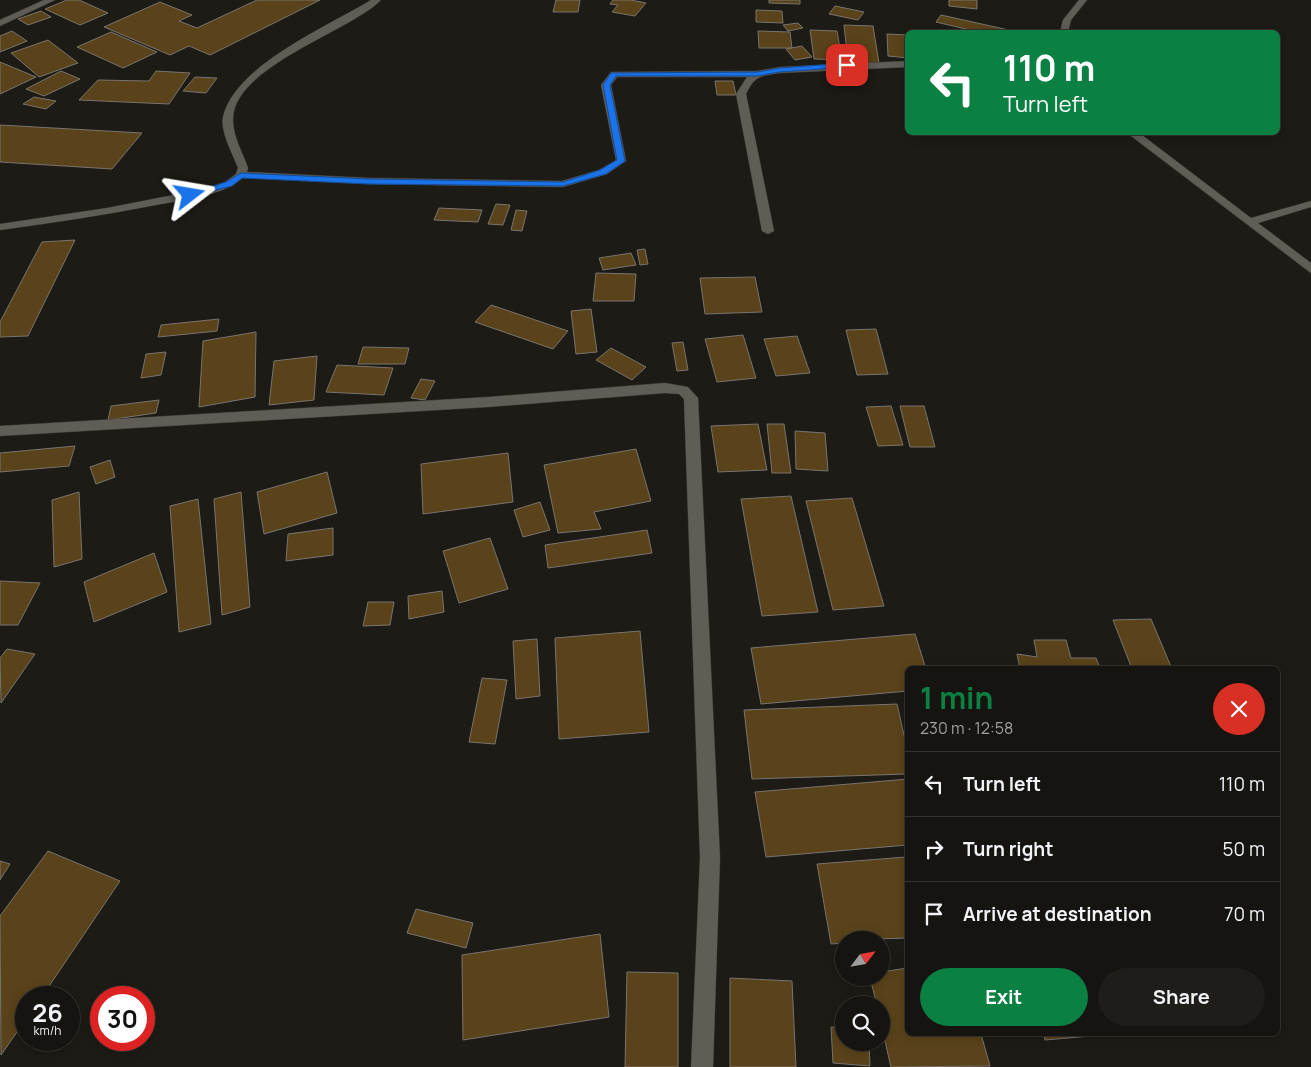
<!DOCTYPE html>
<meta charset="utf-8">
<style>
:root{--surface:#161410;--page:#1f1d19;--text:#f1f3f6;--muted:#9e9e9f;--line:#353330;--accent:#0b8043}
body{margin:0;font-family:Manrope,sans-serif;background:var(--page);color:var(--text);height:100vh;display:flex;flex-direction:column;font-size:19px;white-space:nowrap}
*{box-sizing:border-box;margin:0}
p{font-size:16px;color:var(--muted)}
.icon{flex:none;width:28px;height:28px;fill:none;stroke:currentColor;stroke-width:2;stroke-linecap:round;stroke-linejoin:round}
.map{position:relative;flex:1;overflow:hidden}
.sheet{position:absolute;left:905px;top:666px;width:375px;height:370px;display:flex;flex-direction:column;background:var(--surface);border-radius:8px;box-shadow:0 2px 12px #0003,0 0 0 1px var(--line)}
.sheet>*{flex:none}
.hud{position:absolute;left:905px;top:30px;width:375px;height:105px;border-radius:8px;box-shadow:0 2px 12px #0003,0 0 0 1px var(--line);background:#0b8043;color:#fff;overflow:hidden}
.needle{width:32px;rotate:59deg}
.tools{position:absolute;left:835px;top:931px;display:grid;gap:10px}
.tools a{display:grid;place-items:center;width:55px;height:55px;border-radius:50%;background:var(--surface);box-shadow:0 2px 12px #0003,0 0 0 1px var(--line);font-size:25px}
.speed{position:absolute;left:15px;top:986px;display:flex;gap:10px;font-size:25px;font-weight:700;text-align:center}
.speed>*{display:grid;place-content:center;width:65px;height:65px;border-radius:50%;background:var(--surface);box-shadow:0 2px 12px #0003,0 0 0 1px var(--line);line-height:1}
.speed small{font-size:12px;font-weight:400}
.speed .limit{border:8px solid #d22;background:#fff;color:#111}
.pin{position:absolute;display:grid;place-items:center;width:42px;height:42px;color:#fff;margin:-21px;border-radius:10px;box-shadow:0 2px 8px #0006}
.me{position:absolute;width:55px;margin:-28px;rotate:76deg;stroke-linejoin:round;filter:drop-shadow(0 0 4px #0008)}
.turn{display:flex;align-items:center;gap:18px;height:105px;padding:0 15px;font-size:22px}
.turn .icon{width:65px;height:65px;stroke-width:2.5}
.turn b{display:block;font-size:35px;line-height:42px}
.round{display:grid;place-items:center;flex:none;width:52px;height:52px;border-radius:26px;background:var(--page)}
.summary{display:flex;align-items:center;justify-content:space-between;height:85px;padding:0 15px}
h1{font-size:30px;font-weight:700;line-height:38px;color:var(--accent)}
.cta{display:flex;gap:10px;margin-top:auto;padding:10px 15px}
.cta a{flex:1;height:58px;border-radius:30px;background:var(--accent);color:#fff;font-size:20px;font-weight:700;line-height:58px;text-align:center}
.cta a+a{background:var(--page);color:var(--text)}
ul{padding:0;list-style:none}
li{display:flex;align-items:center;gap:15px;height:65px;padding:0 15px;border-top:1px solid var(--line)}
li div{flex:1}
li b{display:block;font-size:19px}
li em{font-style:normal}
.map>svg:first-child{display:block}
.building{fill:#5a431a;stroke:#78746e}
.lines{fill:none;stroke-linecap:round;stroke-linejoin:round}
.minor-casing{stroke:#383734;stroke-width:1}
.minor{fill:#605d57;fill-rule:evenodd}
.route{fill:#1a73e8;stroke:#114b97}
</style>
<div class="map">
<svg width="1311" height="1067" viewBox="0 0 1311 1067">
<rect width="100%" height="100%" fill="#1d1b16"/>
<!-- building -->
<path class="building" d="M67,0H79L108,13L80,25L45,9Z
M257,0H320L210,55L189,46L170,55L104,27L160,2L192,15L179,21L197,28Z
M556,0H580L578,12H553Z
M613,0H631L646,3L635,16L612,12L618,5L610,4Z
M769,0H800V4L769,3Z
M949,0H977V9L949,6Z
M835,6L864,12L858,20L829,14Z
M756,10L782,11L783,23L756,22Z
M41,11L51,17L28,25L18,19Z
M941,15L1018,32H969L970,30L936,22Z
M798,23L803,28L788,31L783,25Z
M844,25L873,26L879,63L848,62Z
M810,30L837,31L842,60L814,59Z
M12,31L27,41L0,52V36Z
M758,31L790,32L792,48H759Z
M111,32L157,52L123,68L77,47Z
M887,34L908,35V58L888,56Z
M48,40L78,63L39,77L11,53Z
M802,46L812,57L795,60L786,49Z
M0,62L36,77L0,94Z
M61,71L80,79L44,96L26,89Z
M156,71L190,73L169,104L79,100L98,80L149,81Z
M195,77L217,78L206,93L183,91Z
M715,81H733L736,95H717Z
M34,97L56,101L46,109L23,104Z
M0,125L142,133L112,169L0,162Z
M496,204L510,205L503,225L488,224Z
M439,208L482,210L478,222L434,220Z
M516,210L527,211L522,231L511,230Z
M75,240L28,336L0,337V322L42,242Z
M645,249L648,264L640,265L637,250Z
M631,253L636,265L603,270L599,258Z
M596,273L636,274L634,301H593Z
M755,277L762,312L705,314L700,278Z
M491,305L568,331L553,349L475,322Z
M591,309L597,352L576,354L571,311Z
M219,319L217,331L158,337L161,325Z
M876,329L888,374L857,375L846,330Z
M256,332L255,397L199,407L203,341Z
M743,335L756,378L717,382L705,339Z
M797,336L810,373L776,376L764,339Z
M683,342L688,370L677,371L672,343Z
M363,347L409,348L405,364H358Z
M611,348L646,367L632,380L596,360Z
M166,352L161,375L141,378L146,354Z
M317,356L314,400L269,405L274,361Z
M337,365L393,368L384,395L326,392Z
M421,379L435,381L425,400L411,398Z
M159,400L156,413L108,420L111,406Z
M891,406L903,445L878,446L866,407Z
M900,406H924L935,447H910Z
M758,424L767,470L718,472L711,426Z
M767,424H784L791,473H772Z
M795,431L825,433L828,471L796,469Z
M75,446L69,466L0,472V453Z
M636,449L651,501L594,512L601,529L558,533L544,465Z
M508,453L513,502L423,514L421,464Z
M110,460L115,477L96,484L90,467Z
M327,472L337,513L264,534L257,492Z
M79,492L82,559L54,567L52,500Z
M241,492L250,607L222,615L214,499Z
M791,496L818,612L762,616L741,499Z
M852,498L884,606L833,610L806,501Z
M198,499L211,624L179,632L170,506Z
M540,502L550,530L523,537L514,510Z
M333,528V555L286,561L288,534Z
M647,530L652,553L548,568L545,545Z
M490,538L508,589L459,603L443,551Z
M154,553L167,592L94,622L84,582Z
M0,581L40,583L18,625H0Z
M442,591L444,612L409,619L408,596Z
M368,602H394L390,625L363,626Z
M1151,619L1172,669H1132L1113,620Z
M640,631L649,732L559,739L555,638Z
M915,634L926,669H908V691L761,704L751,648Z
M537,639L540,696L516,699L513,641Z
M1034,640H1066L1071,658H1096L1100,668L1112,666V669H1020L1017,654L1037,657Z
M7,649L35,654L1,703L0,658Z
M482,678L507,680L495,744L469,742Z
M897,704L908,753V774L752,779L744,710Z
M908,779V845L766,857L755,792Z
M48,851L120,881L41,998H26V1019L1,1055L0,916Z
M906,857L908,938L844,940V943L831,944L817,864Z
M0,861L10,864L0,880Z
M416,909L473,923L466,948L407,933Z
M600,934L609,1017L463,1040L462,955Z
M908,968V1034H981L990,1066L891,1067L881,1024V1005H877L870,978H881V972Z
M627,972L678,973V1067H625Z
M730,978L792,981L796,1067H730Z
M831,1027L844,1028V1042H869L870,1066L833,1063Z
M1044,1034H1101L1102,1035L1045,1040Z"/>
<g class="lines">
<defs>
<path id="minor" d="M44,0H55L0,26V20Z
M371,0H381C351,31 232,67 233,120C233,137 243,153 248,168L247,172L369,178L562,181L599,170L616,160L601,85L611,72L757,71L780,67L908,61V67L780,73C761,76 755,75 746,94L774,231L768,234L762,231L736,94L747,77H617L611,85L626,161L607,174L563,187L369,184L243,178C219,197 186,199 156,205C104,215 52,223 0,230V224L107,208L204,189L225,182L236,174L238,168C233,154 220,132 223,117C235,65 329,26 371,0Z
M1079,0H1087L1071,20L1068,32H1060L1063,20Z
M1126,132H1138L1251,218L1311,201V207L1258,223L1311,263V273Z
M665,383L688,387L698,398L720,858L713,1067H691L700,858L684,399L679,394L665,393L488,407L0,436V426L488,397Z"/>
</defs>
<!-- minor casing -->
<use href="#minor" class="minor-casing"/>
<!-- minor -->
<use href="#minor" class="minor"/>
</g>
<!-- route -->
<path class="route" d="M847,63L850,67L780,72L757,76H616L610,85L625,161L606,174L563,186L369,184L242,178L232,186L190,197L186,195L226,182L241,173L369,179L563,182L600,170L617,160L603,85L611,73L757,72L780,68Z"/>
</svg>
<div class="tools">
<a><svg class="needle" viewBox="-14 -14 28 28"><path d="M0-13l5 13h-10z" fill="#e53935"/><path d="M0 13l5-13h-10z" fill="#9e9e9f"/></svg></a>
<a><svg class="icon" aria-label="search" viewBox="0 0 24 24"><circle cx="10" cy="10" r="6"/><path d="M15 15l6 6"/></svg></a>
</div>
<div class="speed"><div>26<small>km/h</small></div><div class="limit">30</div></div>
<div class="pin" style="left:847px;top:65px;background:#d93025"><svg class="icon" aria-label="arrive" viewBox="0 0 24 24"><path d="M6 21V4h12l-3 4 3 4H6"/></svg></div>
<svg class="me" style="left:190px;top:195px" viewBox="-20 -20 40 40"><path d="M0-17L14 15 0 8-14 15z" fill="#1a73e8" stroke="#fff" stroke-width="4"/></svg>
<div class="hud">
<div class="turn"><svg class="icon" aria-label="left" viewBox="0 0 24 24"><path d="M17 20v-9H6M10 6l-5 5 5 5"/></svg><div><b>110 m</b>Turn left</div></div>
</div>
<section class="sheet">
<div class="summary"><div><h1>1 min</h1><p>230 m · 12:58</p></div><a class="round" style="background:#d93025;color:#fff"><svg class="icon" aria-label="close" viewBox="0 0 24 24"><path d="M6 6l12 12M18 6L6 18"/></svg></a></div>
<ul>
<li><svg class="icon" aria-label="left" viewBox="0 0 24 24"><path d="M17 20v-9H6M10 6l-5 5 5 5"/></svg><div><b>Turn left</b></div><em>110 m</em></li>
<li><svg class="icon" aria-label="right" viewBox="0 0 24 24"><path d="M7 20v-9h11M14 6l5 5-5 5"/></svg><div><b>Turn right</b></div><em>50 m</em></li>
<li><svg class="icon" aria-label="arrive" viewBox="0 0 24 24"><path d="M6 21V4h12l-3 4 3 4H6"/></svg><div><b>Arrive at destination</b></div><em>70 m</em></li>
</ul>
<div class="cta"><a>Exit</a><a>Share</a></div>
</section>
</div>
